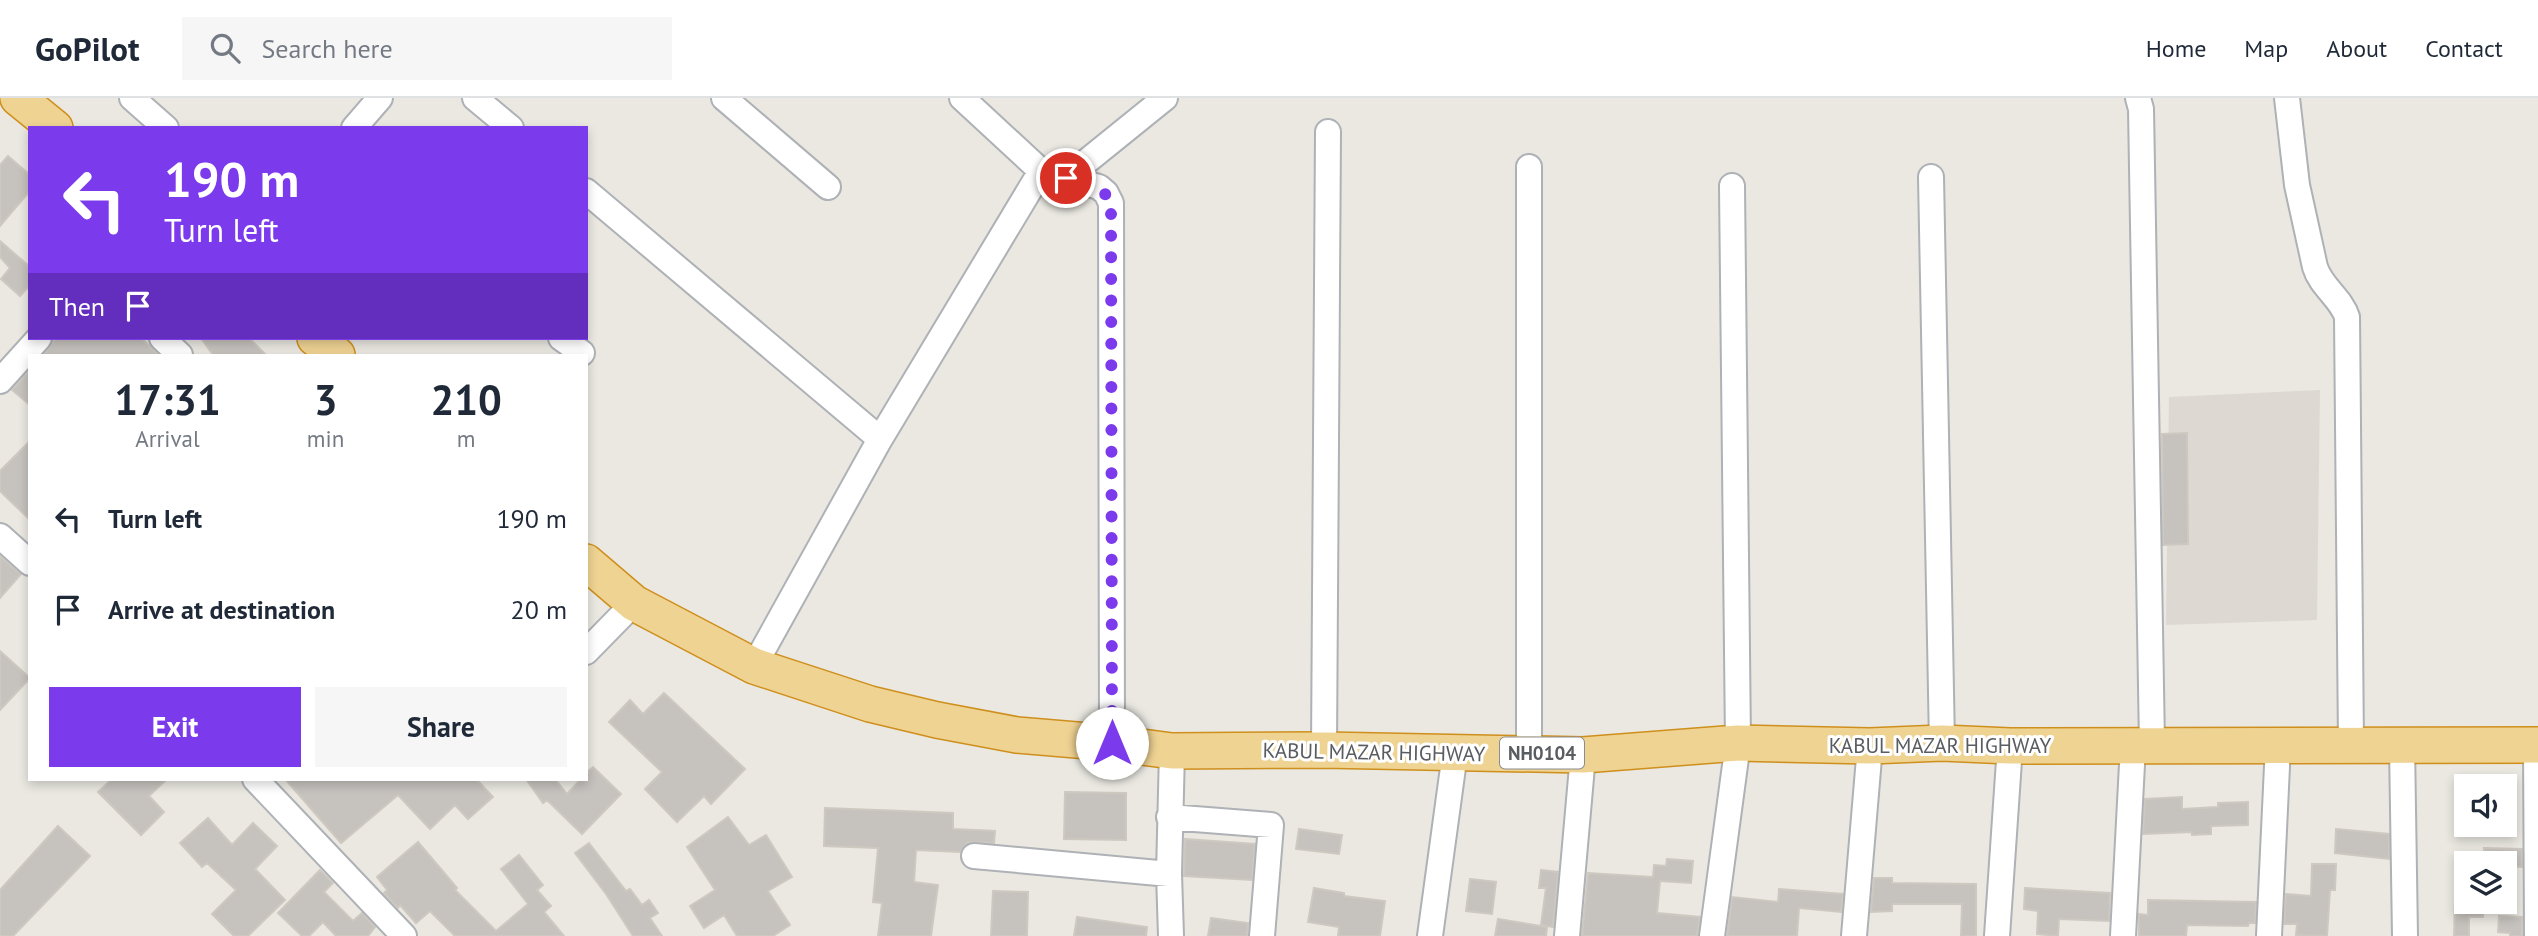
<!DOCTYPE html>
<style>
:root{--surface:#fff;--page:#f6f6f7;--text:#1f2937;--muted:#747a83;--line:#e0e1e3;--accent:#7c3aed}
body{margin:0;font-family:"PT Sans",sans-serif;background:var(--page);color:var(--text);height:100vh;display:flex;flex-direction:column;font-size:26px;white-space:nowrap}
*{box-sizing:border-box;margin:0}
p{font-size:23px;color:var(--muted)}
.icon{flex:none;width:38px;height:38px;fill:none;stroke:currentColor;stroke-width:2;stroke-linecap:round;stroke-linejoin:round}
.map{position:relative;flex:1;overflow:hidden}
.sheet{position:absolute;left:28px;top:256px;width:560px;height:427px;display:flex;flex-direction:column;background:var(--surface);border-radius:0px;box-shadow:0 4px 10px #0003}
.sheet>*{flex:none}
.top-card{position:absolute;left:28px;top:28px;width:560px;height:214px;border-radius:0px;box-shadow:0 4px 10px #0003;background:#7c3aed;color:#fff;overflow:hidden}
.tools{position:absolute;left:2454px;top:676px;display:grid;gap:14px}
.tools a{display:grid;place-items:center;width:63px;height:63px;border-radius:0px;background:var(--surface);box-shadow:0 4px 10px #0003;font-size:35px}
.pin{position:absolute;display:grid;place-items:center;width:60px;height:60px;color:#fff;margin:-30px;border:4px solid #fff;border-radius:50%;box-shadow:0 2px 7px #0007}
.me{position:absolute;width:77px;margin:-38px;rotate:0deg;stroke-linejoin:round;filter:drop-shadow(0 0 5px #0008)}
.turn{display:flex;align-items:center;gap:24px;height:147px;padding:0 21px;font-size:32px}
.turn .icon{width:91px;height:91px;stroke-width:2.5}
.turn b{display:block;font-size:49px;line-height:60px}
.then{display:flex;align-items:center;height:66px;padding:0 21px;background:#0003;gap:14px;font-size:26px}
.eta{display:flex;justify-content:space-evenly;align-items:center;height:119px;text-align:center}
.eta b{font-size:42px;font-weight:800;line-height:49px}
.button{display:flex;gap:14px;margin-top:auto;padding:14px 21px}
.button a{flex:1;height:80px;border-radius:0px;background:var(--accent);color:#fff;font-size:28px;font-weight:800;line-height:80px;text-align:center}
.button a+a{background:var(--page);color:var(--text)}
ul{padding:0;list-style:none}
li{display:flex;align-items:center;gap:21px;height:91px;padding:0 21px}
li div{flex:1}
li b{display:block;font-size:26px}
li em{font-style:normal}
header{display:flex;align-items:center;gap:42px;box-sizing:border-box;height:98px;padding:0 35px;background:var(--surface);border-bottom:2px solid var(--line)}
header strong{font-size:33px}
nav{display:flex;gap:38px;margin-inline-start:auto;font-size:24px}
.search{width:490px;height:63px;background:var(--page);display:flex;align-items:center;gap:18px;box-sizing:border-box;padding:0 24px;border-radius:0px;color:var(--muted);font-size:26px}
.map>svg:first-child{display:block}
.education{fill:#ddd9d2}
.building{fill:#c6c2be;stroke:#cec9c0;stroke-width:2}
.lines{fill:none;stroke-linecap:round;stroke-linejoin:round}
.minor-casing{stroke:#aeb1b5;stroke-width:28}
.highway-casing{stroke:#cf8f1c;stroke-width:38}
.minor{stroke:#fff;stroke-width:24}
.highway{stroke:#efd393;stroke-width:35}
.route{stroke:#7c3aed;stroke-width:12;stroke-dasharray:0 21.6}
.labels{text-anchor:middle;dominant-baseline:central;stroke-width:6;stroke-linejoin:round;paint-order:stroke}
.shield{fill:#fff;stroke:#8b8d90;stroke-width:2}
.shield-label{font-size:19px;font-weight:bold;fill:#595c60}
.street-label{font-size:21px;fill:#595c60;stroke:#fff}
</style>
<header>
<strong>GoPilot</strong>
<div class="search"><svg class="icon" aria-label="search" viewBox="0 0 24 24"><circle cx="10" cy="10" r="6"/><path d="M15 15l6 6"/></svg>Search here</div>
<nav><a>Home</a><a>Map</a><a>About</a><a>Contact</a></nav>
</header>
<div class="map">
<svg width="2538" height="838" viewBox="0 0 2538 838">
<rect width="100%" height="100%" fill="#eae8e1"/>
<!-- education -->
<path class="education" d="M2320,292L2317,522L2166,527L2169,299Z"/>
<!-- building -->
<path class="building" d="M8,58L30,77V93L0,128V67Z
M0,143L30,169V187L20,198L1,181L10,170L0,159Z
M56,240H141L159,257H43Z
M201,240H249L266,257H213Z
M30,272V307L12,292Z
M2187,335L2188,446L2163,447L2162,336Z
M30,343V422L0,393V373Z
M0,458L21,476L0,500Z
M0,553L30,580L0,612Z
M664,595L745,671L711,706L704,698L677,724L645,691L662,674L609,624L630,602L643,616Z
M593,669L621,696L582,736L547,702L543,705L526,681H555L567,696L581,681H586V675Z
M112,681H167L149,698L164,714L141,737L98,694Z
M285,681H476L493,699L468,721L455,707L430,731L398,697L341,745Z
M1065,694L1126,695V742L1064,741Z
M2182,699V711L2218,709V705L2248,704V727L2211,728V736L2192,737V734L2143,736L2145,701Z
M825,710L953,715V731L995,733L994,745L968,744L960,754L916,752L914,784L938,787L931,838H878L882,805L873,804L878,750L824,748Z
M728,719L749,747L766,737L792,779L768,793L790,827L773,838H737L724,817L704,830L690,808L715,792L687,749Z
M208,720L232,747L253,725L277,748L255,771L285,802L248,838H234L212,816L236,792L207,765L202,769L180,745Z
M58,728L90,758L13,838H0V792Z
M1299,731L1342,737L1339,756L1296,751Z
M2336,731L2389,736V761L2335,755Z
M1185,741L1255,746L1252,782L1184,778Z
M418,744L457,790L455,792L496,833L528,806L501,771L519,757L543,787L537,792L551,808L544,814L564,838H455L430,813L416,825L400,807L398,810L384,795L387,792L377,779Z
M589,745L626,793L630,791L642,807L649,802L658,815L650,820L662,838H633L606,796L575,755Z
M2484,750L2522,751V769L2504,768V765H2484Z
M1667,761L1693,763L1691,785L1660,783L1657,815L1700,819L1697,838H1582L1588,775L1653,779L1654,767L1666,768Z
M2312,766H2336L2335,792H2330L2327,838L2296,837L2297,826H2284L2286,796L2311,798Z
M320,772L333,785L324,794L353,823L362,815L375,829L368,838H336L323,824L309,838H302L278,815Z
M1541,772L1558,774L1553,829L1541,827L1546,790H1539Z
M1874,780H1892V785L1976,786V838H1961L1962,806H1892V813L1871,814Z
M1470,781L1496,784L1492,816L1466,813Z
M1314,790L1344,795V798L1385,803L1380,838H1338L1339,829L1308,824Z
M2025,790L2110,795L2109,823L2059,821L2058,838L2037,836L2038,813L2024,811Z
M1779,791L1843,796L1841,814L1799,810L1797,838H1727L1732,799L1778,804Z
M993,793L1028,794L1027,838H991Z
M2148,802L2256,804L2255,825H2249L2248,828L2187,827L2186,838H2139V816L2148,817Z
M2455,803H2484L2483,819H2469V838H2454Z
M2499,818L2522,819V838H2510V835L2498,834Z
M1077,819L1147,829L1146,838H1074Z
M1211,820L1248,825L1247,838H1208Z
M1498,821L1547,829L1546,838H1495Z"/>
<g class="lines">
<defs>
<path id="minor" d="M132,0L166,30
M475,0L511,30
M724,0L828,89
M962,0L1041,73L1099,89L1106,95L1111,105L1112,645
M2138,0L2141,11L2152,646
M2287,0L2297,87L2315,169C2321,189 2341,200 2347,219L2351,647
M354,30L380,0
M1931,79L1942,645
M1066,80L1165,0
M586,93L880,341
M162,240L180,257
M561,240L582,255
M0,283L39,240
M0,438L30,465
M586,554L634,505
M754,568L880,341L1041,73
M2402,647L2405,838
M2536,647L2537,838
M1324,652L1328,34
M1529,654V69
M255,681L404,838
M1169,719L1271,727L1262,838
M974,758L1169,776
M1171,838L1169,776L1172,653
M1430,838L1455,655
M1567,838L1583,657
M1712,838L1738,645L1732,88
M1854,838L1870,648
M1997,838L2010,648
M2123,838L2133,647
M2269,838L2278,647"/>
<path id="highway" d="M18,0L55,30
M315,240L337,257
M586,464L634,505L754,568L870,606L937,622L1017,637L1112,645L1172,653L1324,652L1583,657L1738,645L1870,648L1942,645L2010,648L2538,647"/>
</defs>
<!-- minor casing -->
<use href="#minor" class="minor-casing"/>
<!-- highway casing -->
<use href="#highway" class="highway-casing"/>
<!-- minor -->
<use href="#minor" class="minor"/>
<!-- highway -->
<use href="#highway" class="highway"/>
</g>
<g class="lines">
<!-- route -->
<path class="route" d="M1066,80C1085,85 1102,86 1111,105L1112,645"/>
</g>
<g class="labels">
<!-- shield labels -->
<rect class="shield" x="1500" y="639.5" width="84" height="31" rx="5"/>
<g class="shield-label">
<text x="1542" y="655">NH0104</text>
</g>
<!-- street labels -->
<g class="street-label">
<text x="1940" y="647">KABUL MAZAR HIGHWAY</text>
<text transform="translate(1374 654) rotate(1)">KABUL MAZAR HIGHWAY</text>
</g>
</g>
</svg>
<div class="tools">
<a><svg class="icon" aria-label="sound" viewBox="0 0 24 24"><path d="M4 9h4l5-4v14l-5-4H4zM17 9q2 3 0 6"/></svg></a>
<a><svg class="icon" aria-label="layers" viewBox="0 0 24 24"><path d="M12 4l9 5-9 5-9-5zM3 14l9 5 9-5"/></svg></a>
</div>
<div class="pin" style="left:1066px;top:80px;background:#d93025"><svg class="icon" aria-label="arrive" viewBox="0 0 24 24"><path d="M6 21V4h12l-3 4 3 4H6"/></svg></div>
<svg class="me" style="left:1112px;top:645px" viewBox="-20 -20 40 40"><circle r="19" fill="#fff"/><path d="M0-13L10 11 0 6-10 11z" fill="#7c3aed"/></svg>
<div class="top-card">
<div class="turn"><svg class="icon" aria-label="left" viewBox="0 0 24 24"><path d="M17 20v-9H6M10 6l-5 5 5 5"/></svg><div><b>190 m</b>Turn left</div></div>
<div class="then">Then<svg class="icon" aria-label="arrive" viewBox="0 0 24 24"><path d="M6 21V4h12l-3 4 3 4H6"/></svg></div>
</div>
<section class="sheet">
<div class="eta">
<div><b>17:31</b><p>Arrival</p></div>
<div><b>3</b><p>min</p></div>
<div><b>210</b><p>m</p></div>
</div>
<ul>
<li><svg class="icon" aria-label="left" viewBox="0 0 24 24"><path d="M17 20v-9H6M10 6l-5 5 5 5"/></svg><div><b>Turn left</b></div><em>190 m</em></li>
<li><svg class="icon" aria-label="arrive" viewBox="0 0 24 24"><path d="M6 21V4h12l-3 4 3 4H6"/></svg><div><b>Arrive at destination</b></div><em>20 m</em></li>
</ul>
<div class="button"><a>Exit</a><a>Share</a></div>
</section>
</div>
